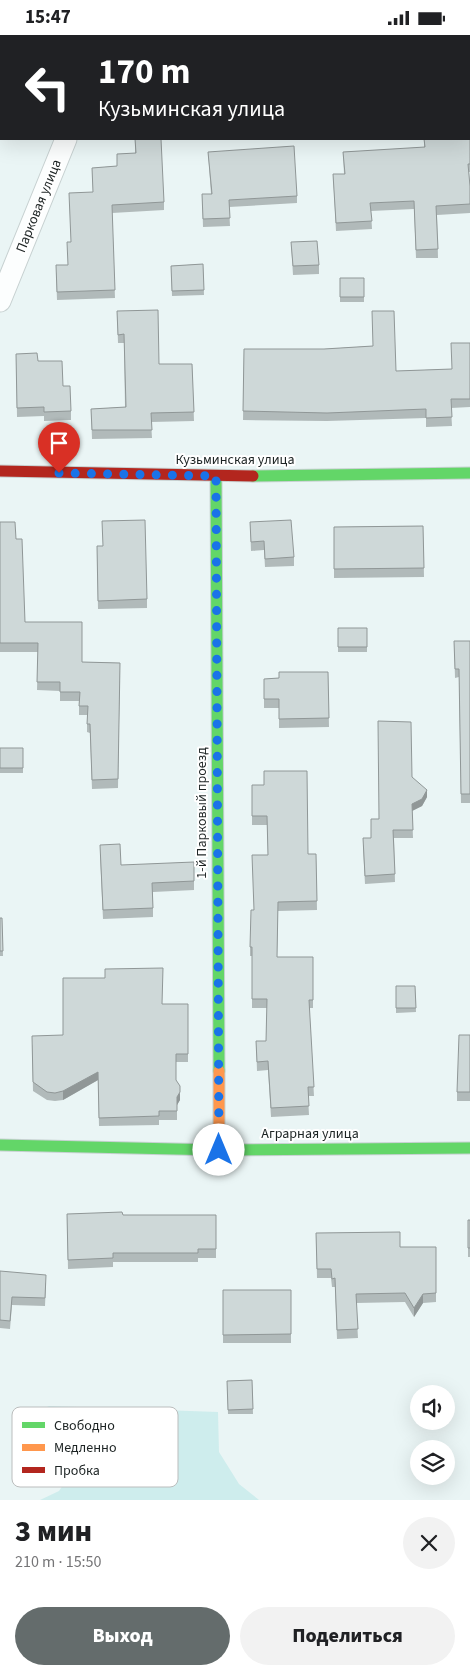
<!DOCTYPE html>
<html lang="ru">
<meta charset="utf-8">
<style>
:root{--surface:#fff;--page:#f2f2f2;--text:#202124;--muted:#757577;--accent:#646c6c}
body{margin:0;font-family:"Source Sans 3",sans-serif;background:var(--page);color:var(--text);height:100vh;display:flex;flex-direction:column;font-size:19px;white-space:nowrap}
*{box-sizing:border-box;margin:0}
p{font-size:16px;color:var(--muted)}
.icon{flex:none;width:28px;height:28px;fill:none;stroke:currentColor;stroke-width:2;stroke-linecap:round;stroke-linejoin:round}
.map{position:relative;height:1465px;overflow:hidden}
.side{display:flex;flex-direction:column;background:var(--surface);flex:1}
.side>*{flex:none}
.banner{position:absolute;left:0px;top:0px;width:470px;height:105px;box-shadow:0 5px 20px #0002;background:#202124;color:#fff;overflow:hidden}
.fabs{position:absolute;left:410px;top:1350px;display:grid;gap:10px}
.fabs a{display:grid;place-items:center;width:45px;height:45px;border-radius:50%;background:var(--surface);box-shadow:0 5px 20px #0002;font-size:25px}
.pin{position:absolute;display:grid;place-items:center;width:42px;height:42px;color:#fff;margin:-51px -21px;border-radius:50% 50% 50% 0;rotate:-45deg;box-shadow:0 0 5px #0007}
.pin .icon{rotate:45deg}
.me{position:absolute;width:55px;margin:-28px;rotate:0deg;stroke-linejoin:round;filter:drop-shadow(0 0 4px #0008)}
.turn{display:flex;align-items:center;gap:18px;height:105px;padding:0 15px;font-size:22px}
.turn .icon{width:65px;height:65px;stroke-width:2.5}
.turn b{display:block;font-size:35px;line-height:42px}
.round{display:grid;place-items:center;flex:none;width:52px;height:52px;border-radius:26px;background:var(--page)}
.headline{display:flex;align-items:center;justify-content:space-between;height:85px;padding:0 15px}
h1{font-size:30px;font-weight:800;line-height:38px}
.action{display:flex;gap:10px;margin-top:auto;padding:10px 15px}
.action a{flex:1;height:58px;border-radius:30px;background:var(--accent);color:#fff;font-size:20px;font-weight:800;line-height:58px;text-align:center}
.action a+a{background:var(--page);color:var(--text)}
.status{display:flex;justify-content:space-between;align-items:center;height:35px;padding:0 25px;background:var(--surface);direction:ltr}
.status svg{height:14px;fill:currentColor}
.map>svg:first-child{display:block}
.green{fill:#ceeded}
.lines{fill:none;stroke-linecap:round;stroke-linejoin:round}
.street-casing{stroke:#c7d1d1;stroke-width:23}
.fast-casing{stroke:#c7d1d1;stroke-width:13}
.slow-casing{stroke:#c7d1d1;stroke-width:13}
.jam-casing{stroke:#c7d1d1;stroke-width:13}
.street{stroke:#fcfefe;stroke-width:21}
.fast{stroke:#63d668;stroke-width:11}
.slow{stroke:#ff974d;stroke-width:11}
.jam{stroke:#b3261e;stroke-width:11}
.wall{fill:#b1baba}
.shaded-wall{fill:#909797}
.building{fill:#ced8d8;stroke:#909797}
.route{stroke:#1a73e8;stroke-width:9;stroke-dasharray:0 16.2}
.labels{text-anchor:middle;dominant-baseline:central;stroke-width:4;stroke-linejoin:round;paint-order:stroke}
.street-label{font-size:14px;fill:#1c2323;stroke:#fff}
.key{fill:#fff;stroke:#bbbdbd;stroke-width:1}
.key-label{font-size:14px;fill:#1c2323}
</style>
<div class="status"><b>15:47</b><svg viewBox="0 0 49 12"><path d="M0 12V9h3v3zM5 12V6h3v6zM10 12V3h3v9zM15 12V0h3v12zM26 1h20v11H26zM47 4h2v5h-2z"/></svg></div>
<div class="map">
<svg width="470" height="1465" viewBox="0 0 470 1465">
<rect width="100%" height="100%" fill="#eaf5f5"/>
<!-- green -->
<path class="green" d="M49,1371L218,1377L219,1417L239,1449L259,1465H40L59,1456L67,1444L50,1431L35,1438L12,1425V1388Z"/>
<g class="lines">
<defs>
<path id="street" d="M107,1V0
M469,51H470
M0,266L66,104"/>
<path id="fast" d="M216,441L219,1036
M253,441L470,438
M0,1110L219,1115L470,1113"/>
<path id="slow" d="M219,1036V1115"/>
<path id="jam" d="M0,436L253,441"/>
</defs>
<!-- street casing -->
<use href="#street" class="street-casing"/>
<!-- fast casing -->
<use href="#fast" class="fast-casing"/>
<!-- slow casing -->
<use href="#slow" class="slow-casing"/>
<!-- jam casing -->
<use href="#jam" class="jam-casing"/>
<!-- street -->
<use href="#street" class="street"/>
<!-- fast -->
<use href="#fast" class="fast"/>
<!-- slow -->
<use href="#slow" class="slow"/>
<!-- jam -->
<use href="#jam" class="jam"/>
</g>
<!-- wall -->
<path class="wall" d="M162,0H397V1H162Z
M450,0H470V7H469V1H450Z
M470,93V137H469L470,151V178L437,180L438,223H416L414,174L371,176L372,194L336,196L333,139H344L343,117L424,113V104H469Z
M135,104L164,167V175L112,178L115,263L57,265L56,238L68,230L71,207L93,157L92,133L117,131L135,118Z
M208,117L297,161V168L229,172L230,191L203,192L202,159H211Z
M291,207L319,230V239L293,240Z
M203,229L204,260L172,261L171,231Z
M340,243H364V267H340Z
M117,276L159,329H192L194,386L151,387L152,403L92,404L91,374L125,372L124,308H118Z
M470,308V372L451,373L452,391L426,392V383L327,386L243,385L244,314H324L373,311L396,336L452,334Z
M16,319L38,326L63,351L71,376V385L44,386V381L17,382Z
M0,487L16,504L25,587L82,627L120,628L118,753L92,754L90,698L87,697V680H79V666H60V656L37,655L38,617H0Z
M250,487L294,522V531L265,532L264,515L251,516Z
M423,491L424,542L334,543V492Z
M97,511L147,564V573L98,574Z
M338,593H367V617H338Z
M454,606H470V768H461L459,642L455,643Z
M328,637L329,692L279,693V673H264V644L279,643Z
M0,713H23V738H0Z
M412,742L427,762L422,771L412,776L413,803H394L395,847L365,849L363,811L371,803L379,784Z
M252,750L308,819H316L317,875L278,876L277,922H313V973H309L314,1061H308L309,1080L271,1082L268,1035L257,1036L256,1006H266L267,973H252V921H250V912L254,875L268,820L267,790H252Z
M100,819L121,830L194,846V855L153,857V882L103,884Z
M0,883H2L3,921H0Z
M396,951H415L416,977L396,978Z
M162,969H188V1027H176V1045L180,1065L177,1070V1085H159V1090L99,1091L98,1045L63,1065L55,1066L47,1065L33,1056L32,1010Z
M470,1000V1066H457V1057Z
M67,1179L123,1180H216V1223H198V1227H113V1232L68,1234Z
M468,1185H470V1222H468Z
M316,1198L400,1212H436V1267L423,1268L414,1282L405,1267L356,1268L358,1303L337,1304L335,1252H332L331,1243H317Z
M0,1236L46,1248L45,1271L12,1270L10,1294L0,1293Z
M223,1255H291V1308H223Z
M252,1345L253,1379H228L227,1346Z"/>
<!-- shaded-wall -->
<path class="shaded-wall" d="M1,77V86L0,87V78Z
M427,755V762L422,771L412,776V769Z
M98,1037V1045L63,1065V1056Z
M180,1057V1065L177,1070V1062Z
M423,1259V1268L414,1282V1273Z"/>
<!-- building -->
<path class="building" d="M0,0H23V1H1V77L0,78Z
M162,0H317V1H162Z
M470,93V129H468L470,151V169L436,171L438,214L416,215L414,166L370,168L372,186L336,188L333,139H345L343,117L425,112L424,104H469V94Z
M135,104H161L164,167L112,170L115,255L57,257L56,230H68L67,207H71L69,158L93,157L92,133L117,131V119L136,118Z
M294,111L297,161L229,165L230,183L203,184L202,159H212L208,117Z
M317,206L319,230L293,231L291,207Z
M203,229L204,255L172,256L171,231Z
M340,243H364V262H340Z
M158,275L159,329H192L194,377L151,378L152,395H92L91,374L126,372L124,299L118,300L117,276Z
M372,276H394L396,336L452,334L451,308H470V364H451L452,382L426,383V374L327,378L243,376L244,314H324L373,311Z
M37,318L38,326H62L63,351H70L71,376L44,377V372L17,373L16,319Z
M145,485L147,564L98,566L97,511H103L102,486Z
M291,485L294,522L265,524L264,506L251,507L250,487Z
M0,487H15L16,504H22L25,587H82V627L120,628L118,744L92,745L90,689H87L88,671H79L80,657H60V647H37L38,608H0Z
M423,491L424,533L334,534V492Z
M338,593H367V612H338Z
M454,606H470V759H461L459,634H455Z
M279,637H328L329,683L279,684V664H264V644L279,643Z
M378,686L411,687L412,742L427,755L422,764L412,769L413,795H393L395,839L365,841L363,803H371V784H379Z
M0,713H23V733H0Z
M264,736H307L308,819H316L317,866L278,867L277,922H313V965H309L314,1052H308L309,1071L271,1073L268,1026L257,1027L256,1006H266L267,964H252V912H250L251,875H254L252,820H268L267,781H252V750H264Z
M120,809L121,830L194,827V846L152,848L153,873L103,875L100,810Z
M0,883H2L3,916H0Z
M163,933L162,969H188V1019H176V1045L180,1051V1057L177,1062V1076H159V1081L99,1083L98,1037L63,1056L55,1058L47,1057L33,1047L32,1001L63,1000V943H105V934Z
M396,951H415L416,973H396Z
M459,1000H470V1057H457Z
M122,1177L123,1180H216V1214H198V1218H113V1223L68,1225L67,1179Z
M468,1185H470V1213H468Z
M400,1197V1212H436V1258L423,1259L414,1273L405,1258L356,1259L358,1294L337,1295L335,1243L332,1244L331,1234H317L316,1198Z
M0,1236L46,1240L45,1263L12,1262L10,1286L0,1285Z
M223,1255H291V1299L223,1300Z
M252,1345L253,1374L228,1375L227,1346Z"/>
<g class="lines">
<!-- route -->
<path class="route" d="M59,438L216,441L219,1115"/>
</g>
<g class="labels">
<!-- street labels -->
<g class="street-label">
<text transform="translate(39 171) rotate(-68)">Парковая улица</text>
<text x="235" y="425">Кузьминская улица</text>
<text transform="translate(202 778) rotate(-90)">1-й Парковый проезд</text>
<text x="310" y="1099">Аграрная улица</text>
</g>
</g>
<!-- legend -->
<rect x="12" y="1372" width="166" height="80" rx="8" class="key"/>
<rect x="22" y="1387" width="23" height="6" fill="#63d668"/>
<rect x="22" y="1409" width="23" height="7" fill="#ff974d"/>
<rect x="22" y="1432" width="23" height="6" fill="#b3261e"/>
<g class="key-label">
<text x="54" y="1395">Свободно</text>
<text x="54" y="1417">Медленно</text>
<text x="54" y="1440">Пробка</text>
</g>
</svg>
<div class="fabs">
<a><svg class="icon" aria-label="sound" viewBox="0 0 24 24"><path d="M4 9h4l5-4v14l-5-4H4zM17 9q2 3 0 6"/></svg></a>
<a><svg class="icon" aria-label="layers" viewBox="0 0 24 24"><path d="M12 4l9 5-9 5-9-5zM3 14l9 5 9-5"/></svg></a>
</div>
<div class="pin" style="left:59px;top:438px;background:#d93025"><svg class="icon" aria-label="arrive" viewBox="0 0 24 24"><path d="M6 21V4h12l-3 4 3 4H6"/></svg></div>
<svg class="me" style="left:219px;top:1115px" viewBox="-20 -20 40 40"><circle r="19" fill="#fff"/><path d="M0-13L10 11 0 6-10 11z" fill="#1a73e8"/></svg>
<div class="banner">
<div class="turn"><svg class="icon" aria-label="left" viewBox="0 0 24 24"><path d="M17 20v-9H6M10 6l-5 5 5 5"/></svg><div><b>170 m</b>Кузьминская улица</div></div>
</div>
</div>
<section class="side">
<div class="headline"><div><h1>3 мин</h1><p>210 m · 15:50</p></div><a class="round"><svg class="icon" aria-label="close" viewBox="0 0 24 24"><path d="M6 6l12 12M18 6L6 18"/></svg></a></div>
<div class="action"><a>Выход</a><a>Поделиться</a></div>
</section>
